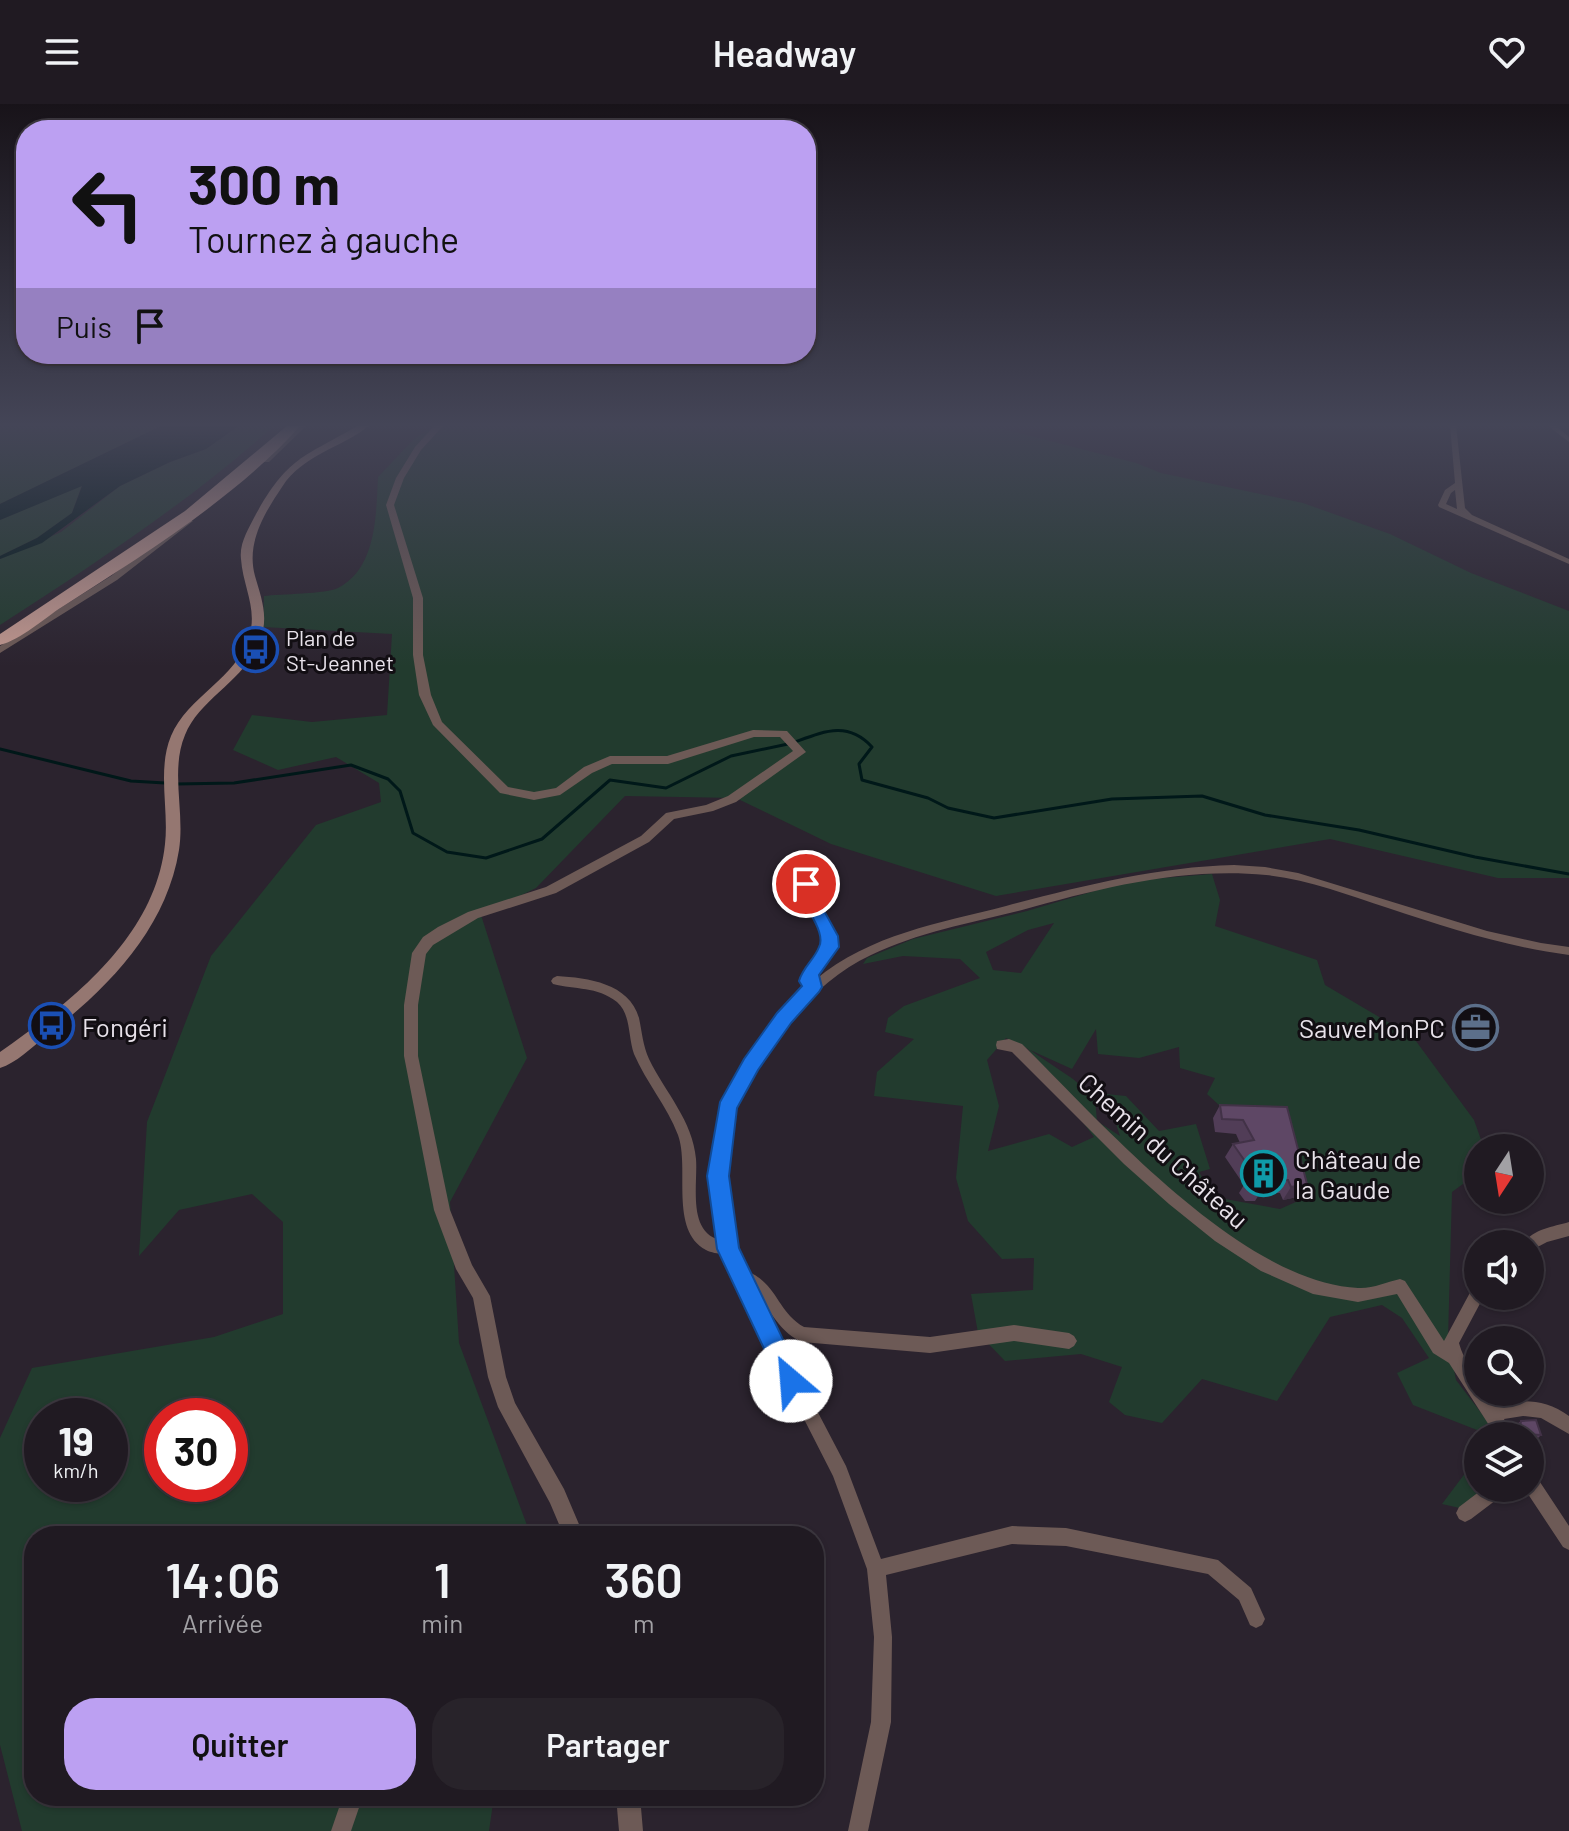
<!DOCTYPE html>
<html lang="fr">
<meta charset="utf-8">
<style>
:root{--surface:#201a22;--page:#28232a;--text:#f1f3f6;--muted:#a2a1a5;--line:#3d3840;--accent:#bca0f2}
body{margin:0;font-family:Barlow,sans-serif;background:var(--page);color:var(--text);height:100vh;display:flex;flex-direction:column;font-size:30px;white-space:nowrap}
*{box-sizing:border-box;margin:0}
p{font-size:26px;color:var(--muted)}
.icon{flex:none;width:44px;height:44px;fill:none;stroke:currentColor;stroke-width:2;stroke-linecap:round;stroke-linejoin:round}
.map{position:relative;flex:1;overflow:hidden}
.panel{position:absolute;left:24px;top:1422px;width:800px;height:280px;display:flex;flex-direction:column;background:var(--surface);border-radius:32px;box-shadow:0 2px 6px #0004,0 0 0 2px var(--line)}
.panel>*{flex:none}
.guide{position:absolute;left:16px;top:16px;width:800px;height:244px;border-radius:32px;box-shadow:0 2px 6px #0004,0 0 0 2px var(--line);background:#bca0f2;color:#111;overflow:hidden}
.needle{width:52px;rotate:192deg}
.fabs{position:absolute;left:1464px;top:1030px;display:grid;gap:16px}
.fabs a{display:grid;place-items:center;width:80px;height:80px;border-radius:50%;background:var(--surface);box-shadow:0 2px 6px #0004,0 0 0 2px var(--line);font-size:40px}
.speed{position:absolute;left:24px;top:1294px;display:flex;gap:16px;font-size:40px;font-weight:700;text-align:center}
.speed>*{display:grid;place-content:center;width:104px;height:104px;border-radius:50%;background:var(--surface);box-shadow:0 2px 6px #0004,0 0 0 2px var(--line);line-height:1}
.speed small{font-size:20px;font-weight:400}
.speed .limit{border:12px solid #d22;background:#fff;color:#111}
.pin{position:absolute;display:grid;place-items:center;width:68px;height:68px;color:#fff;margin:-34px;border:4px solid #fff;border-radius:50%;box-shadow:0 2px 8px #0007}
.me{position:absolute;width:88px;margin:-44px;rotate:333deg;stroke-linejoin:round;filter:drop-shadow(0 0 6px #0008)}
.turn{display:flex;align-items:center;gap:28px;height:168px;padding:0 40px;font-size:36px}
.turn .icon{width:104px;height:104px;stroke-width:2.5}
.turn b{display:block;font-size:56px;line-height:68px}
.then{display:flex;align-items:center;height:76px;padding:0 40px;background:#0003;gap:16px;font-size:30px}
.eta{display:flex;justify-content:space-evenly;align-items:center;height:136px;text-align:center}
.eta b{font-size:48px;font-weight:600;line-height:56px}
.action{display:flex;gap:16px;margin-top:auto;padding:16px 40px}
.action a{flex:1;height:92px;border-radius:32px;background:var(--accent);color:#111;font-size:32px;font-weight:600;line-height:92px;text-align:center}
.action a+a{background:var(--page);color:var(--text)}
header{display:flex;justify-content:space-between;align-items:center;height:104px;padding:0 40px;background:var(--surface);font-size:36px;font-weight:600}
.map>svg:first-child{display:block}
.green{fill:#223b2e;fill-rule:evenodd}
.water{fill:#001819}
.lines{fill:none;stroke-linecap:round;stroke-linejoin:round}
.stream{stroke:#001819;stroke-width:3}
.minor{fill:#6d5a56;fill-rule:evenodd}
.tertiary{fill:#6d5a56;fill-rule:evenodd}
.secondary{fill:#957771;fill-rule:evenodd}
.trunk{fill:#c2988f;fill-rule:evenodd}
.wall{fill:#513d57}
.shaded-wall{fill:#423247}
.building{fill:#5e4765;stroke:#423247;stroke-width:2}
.route{fill:#1a73e8;stroke:#114b97;stroke-width:2}
.labels{text-anchor:middle;dominant-baseline:central;stroke-width:6;stroke-linejoin:round;paint-order:stroke}
.far-poi-label{font-size:22px;fill:#e8e2ea;stroke:#120e13;text-anchor:start}
.poi-label{font-size:26px;fill:#e8e2ea;stroke:#120e13;text-anchor:start}
.street-label{font-size:26px;fill:#e8e2ea;stroke:#120e13}
</style>
<header><svg class="icon" aria-label="menu" viewBox="0 0 24 24"><path d="M4 6h16M4 12h16M4 18h16"/></svg>Headway<svg class="icon" aria-label="heart" viewBox="0 0 24 24"><path d="M12 20l-8-8c-3-5 5-10 8-4 3-6 11-1 8 4z"/></svg></header>
<div class="map">
<svg width="1569" height="1727" viewBox="0 0 1569 1727">
<rect width="100%" height="100%" fill="#2b232e"/>
<!-- green -->
<path class="green" d="M0,321H163L0,400Z
M240,321H275C190,397 96,459 0,521V455L61,428L120,382L170,358L206,345Z
M436,321H988L1136,359L1161,369L1303,399L1390,430L1471,469L1569,507V774H1498L1330,735L996,792L831,740L736,694L625,692L536,784L481,811L527,954L450,1098L459,1239L531,1432H34V1692H494L489,1727H22L0,1641V1334L32,1264L214,1233L283,1210V1118L252,1090L179,1106L139,1152L147,1018L211,852L316,721L381,698L379,679L336,653L278,666L233,646L252,611L312,618L387,611L392,530L263,523L264,492C279,490 327,490 338,484C377,464 376,410 378,373L413,336ZM42,1312H110V1380H42ZM162,1312H230V1380H162Z
M82,381L72,409L37,434L0,452V416Z
M1212,770L1220,796L1215,822L1317,856L1325,881L1413,933L1474,1016L1484,1044H1478V1069L1452,1088L1448,1235L1456,1276L1499,1332H1478L1477,1326L1413,1301L1397,1269L1429,1254L1402,1214L1382,1201L1330,1213L1277,1297L1202,1275L1162,1319L1125,1311L1109,1298L1122,1263L1081,1250L1005,1257L978,1229L971,1190L1033,1186L1034,1154L1002,1155L968,1117L956,1074L963,1002L874,992L877,968L914,935L885,928L888,914L904,902L980,874L960,855L903,852L863,860L867,854L913,835L1027,807L1128,777ZM1054,819L1021,869L993,866L986,848L1028,826ZM1096,925L1098,950L1139,954L1179,943L1180,964L1215,974L1207,990L1231,1012L1278,1016L1307,1093L1280,1105L1214,1093L1199,1068L1210,1065L1196,1020L1159,1027L1126,992L1106,990L1120,1032L1097,1017L1095,994L1073,975L1030,946L1072,965ZM1006,934L1028,945L1094,1033L1072,1043L1049,1030L988,1047L999,1002L987,956Z
M1478,1352V1384H1495L1464,1405L1442,1400Z"/>
<!-- water -->
<path class="water" d="M163,321H240L206,345L170,358L120,382L42,439L0,455V452L37,434L72,409L82,382L0,416V400Z"/>
<g class="lines">
<!-- stream -->
<path class="stream" d="M795,638C825,627 848,617 872,643L859,660L862,676L928,694L948,704L994,714L1112,695L1202,692L1265,711L1359,726L1475,753L1569,770
M0,645L131,677L165,679
M176,680L234,679L351,661L388,675L400,687L413,729L447,748L486,754L542,735L610,676L666,684L731,652L788,640"/>
<!-- minor -->
<path class="minor" d="M300,321H307L269,358H263V354Z
M1450,321H1456L1465,404L1472,411L1569,455V460L1439,403L1438,401L1445,386L1455,379ZM1455,386L1457,405L1446,400L1451,389Z
M1547,321H1555L1569,333V338Z
M186,415L193,417L117,476L0,549V542L111,472Z
M1234,761L1265,763L1298,769L1487,827L1541,839L1569,843V851C1507,843 1448,824 1388,804C1348,791 1307,775 1266,771C1182,763 1101,784 1022,806C971,819 919,828 871,851C818,876 780,924 750,974C744,984 737,994 734,1006C719,1058 725,1115 744,1166C778,1178 776,1207 804,1223L930,1233L1014,1221L1069,1229L1074,1232L1077,1237L1074,1242L1069,1245L1014,1237L930,1249L802,1238C778,1227 771,1206 755,1188L846,1362L881,1455L1012,1422L1066,1424L1218,1456L1251,1484L1265,1515L1262,1521L1256,1524L1250,1521L1239,1496L1208,1470L1066,1442L1012,1440L886,1471L892,1533L891,1618L868,1727H848L871,1618L874,1533L867,1465L833,1372L733,1176L723,1151C718,1149 711,1149 706,1146C669,1126 690,1064 678,1031C667,1002 646,978 634,950C628,933 631,910 617,898C597,882 575,886 553,880L551,877L553,874L557,872C588,874 629,879 639,914C642,928 643,942 649,955C665,988 693,1017 696,1055C698,1080 687,1128 720,1136C709,1094 707,1044 721,1003C725,991 732,981 739,970C759,938 779,909 807,883L803,877L804,873C809,863 819,855 822,845C829,825 807,801 797,785C805,776 820,770 830,779L828,782L813,783L809,786C820,803 843,828 832,849C828,859 819,865 815,876C870,830 940,819 1006,802C1082,782 1155,763 1234,761Z
M1009,935L1022,940C1102,1019 1241,1178 1358,1184C1372,1185 1387,1178 1400,1175L1405,1177L1444,1237L1473,1183L1478,1181V1192H1484L1459,1239C1464,1259 1478,1267 1478,1288H1486L1495,1301C1523,1295 1545,1295 1569,1312V1330L1541,1314L1523,1312L1504,1315L1513,1332H1496L1449,1259L1433,1249L1397,1190L1358,1198L1313,1190L1261,1167L1215,1137L1169,1100L1124,1060L1012,948L997,945L996,941L997,937Z
M1569,1118V1132L1547,1138L1530,1147V1140H1523C1533,1125 1552,1123 1569,1118Z
M1530,1370L1536,1372L1569,1422V1446L1563,1443L1524,1384H1530Z
M1484,1384H1506L1504,1390L1471,1415L1465,1418L1459,1415L1456,1409L1459,1403Z
M343,1692H361L362,1695L351,1727H331Z"/>
<!-- tertiary -->
<path class="tertiary" d="M435,321H444L421,346L404,374L394,401L423,494V551L431,591L442,618L508,683L534,688L556,684L584,663L610,652H667L753,626L787,627L806,648L736,698L713,707L674,715L649,738L556,789L478,814L433,841L426,850L418,901V952L450,1106L472,1161L490,1192L506,1273L515,1299L564,1385L584,1432H564L550,1399L498,1303L488,1273L473,1194L456,1165L434,1106L404,952V901L412,849L423,833L438,823L468,808L546,783L641,732L666,709L706,701L728,692L793,647L780,633H754L668,660H612L592,669L560,691L534,696L500,689L433,621L419,591L413,551V494L386,401L396,374L415,343Z
M616,1692H640L643,1727H619Z"/>
<!-- secondary -->
<path class="secondary" d="M359,321H370C342,344 303,350 282,383C264,410 246,439 255,472C260,490 267,507 263,526C253,574 201,591 185,631C170,667 185,708 179,746C166,826 107,885 45,933C31,944 16,959 0,964V948C71,898 155,834 165,740C169,705 157,666 171,632C188,592 236,575 249,533C258,505 243,483 241,455C239,439 249,424 256,410C289,351 305,353 359,321Z"/>
<!-- trunk -->
<path class="trunk" d="M288,321H301C237,393 143,451 62,503C43,515 22,535 0,541V530L185,407Z"/>
</g>
<!-- wall -->
<path class="wall" d="M1220,1001L1287,1003L1307,1080L1297,1093L1283,1096L1280,1089H1260L1255,1097H1245L1239,1089L1244,1081L1225,1053L1233,1040L1240,1039L1236,1030L1215,1028L1213,1014Z
M1521,1317L1541,1331L1538,1334L1521,1332L1517,1327V1320Z"/>
<!-- shaded-wall -->
<path class="shaded-wall" d="M1307,1080L1297,1093L1283,1096L1291,1083Z"/>
<!-- building -->
<path class="building" d="M1220,1001L1287,1003L1307,1080L1291,1083L1288,1076H1261L1263,1084H1253L1247,1076L1256,1073L1233,1040L1254,1036L1243,1016L1222,1015Z
M1536,1316L1541,1331L1525,1330L1520,1324L1521,1317Z"/>
<!-- sky -->
<linearGradient id="sky" x2="0" y2="1"><stop stop-color="#181319"/><stop offset="0.57" stop-color="#444557"/><stop offset="1" stop-color="#444557" stop-opacity="0"/></linearGradient>
<rect width="1569" height="563" fill="url(#sky)"/>
<!-- route -->
<path class="route" d="M806,774L814,780L812,785L838,832L839,843L819,871L822,883L819,888L791,919L758,966L737,1004L729,1072L739,1144L803,1277L800,1285L791,1289L783,1285L717,1145L707,1072L720,998L744,955L777,909L802,882L799,877C803,863 814,856 819,843C827,828 802,798 794,785L800,776Z"/>
<!-- icons -->
<defs>
<symbol id="bus-ring" viewBox="-11 -11 22 22"><circle r="9.5" fill="#120e13" stroke="#1a4fb4" stroke-width="1.5"/><path d="M-5-6H5V4H4V6H2V4H-2V6H-4V4H-5ZM-3.5-4V0h7V-4ZM-3.5 1.2v1.5H-2V1.2ZM2 1.2v1.5H3.5V1.2Z" fill="#1a4fb4"/></symbol>
<symbol id="office-ring" viewBox="-11 -11 22 22"><circle r="9.5" fill="#120e13" stroke="#5c6f8a" stroke-width="1.5"/><path d="M-6-3h4V-5.5h4V-3h4V5H-6ZM-1-4.5V-3h2v-1.5ZM-6 0V1H6V0Z" fill="#5c6f8a"/></symbol>
<symbol id="building-ring" viewBox="-11 -11 22 22"><circle r="9.5" fill="#120e13" stroke="#0f9aa8" stroke-width="1.5"/><path d="M-4-6H4V6H1V3H-1V6H-4ZM-2.5-4.3h1.7v1.8h-1.7ZM.8-4.3h1.7v1.8H.8ZM-2.5-1h1.7V.8h-1.7ZM.8-1h1.7V.8H.8Z" fill="#0f9aa8"/></symbol>
</defs>
<g fill-rule="evenodd">
<use href="#bus-ring" x="230" y="520" width="51" height="51"/>
<use href="#bus-ring" x="26" y="896" width="51" height="51"/>
<use href="#office-ring" x="1450" y="898" width="51" height="51"/>
<use href="#building-ring" x="1238" y="1044" width="51" height="51"/>
</g>
<g class="labels">
<!-- far-poi labels -->
<g class="far-poi-label">
<text x="286" y="533">Plan de<tspan x="286" dy="25">St-Jeannet</tspan></text>
</g>
<!-- poi labels -->
<g class="poi-label">
<text x="82" y="922">Fongéri</text>
<text x="1445" y="923" text-anchor="end">SauveMonPC</text>
<text x="1295" y="1054">Château de<tspan x="1295" dy="30">la Gaude</tspan></text>
</g>
<!-- street labels -->
<g class="street-label">
<text transform="translate(1164 1046) rotate(42)">Chemin du Château</text>
</g>
</g>
</svg>
<div class="fabs">
<a><svg class="needle" viewBox="-14 -14 28 28"><path d="M0-13l5 13h-10z" fill="#e53935"/><path d="M0 13l5-13h-10z" fill="#a2a1a5"/></svg></a>
<a><svg class="icon" aria-label="sound" viewBox="0 0 24 24"><path d="M4 9h4l5-4v14l-5-4H4zM17 9q2 3 0 6"/></svg></a>
<a><svg class="icon" aria-label="search" viewBox="0 0 24 24"><circle cx="10" cy="10" r="6"/><path d="M15 15l6 6"/></svg></a>
<a><svg class="icon" aria-label="layers" viewBox="0 0 24 24"><path d="M12 4l9 5-9 5-9-5zM3 14l9 5 9-5"/></svg></a>
</div>
<div class="speed"><div>19<small>km/h</small></div><div class="limit">30</div></div>
<div class="pin" style="left:806px;top:780px;background:#d93025"><svg class="icon" aria-label="arrive" viewBox="0 0 24 24"><path d="M6 21V4h12l-3 4 3 4H6"/></svg></div>
<svg class="me" style="left:791px;top:1277px" viewBox="-20 -20 40 40"><circle r="19" fill="#fff"/><path d="M0-13L10 11 0 6-10 11z" fill="#1a73e8"/></svg>
<div class="guide">
<div class="turn"><svg class="icon" aria-label="left" viewBox="0 0 24 24"><path d="M17 20v-9H6M10 6l-5 5 5 5"/></svg><div><b>300 m</b>Tournez à gauche</div></div>
<div class="then">Puis<svg class="icon" aria-label="arrive" viewBox="0 0 24 24"><path d="M6 21V4h12l-3 4 3 4H6"/></svg></div>
</div>
<section class="panel">
<div class="eta">
<div><b>14:06</b><p>Arrivée</p></div>
<div><b>1</b><p>min</p></div>
<div><b>360</b><p>m</p></div>
</div>
<div class="action"><a>Quitter</a><a>Partager</a></div>
</section>
</div>
